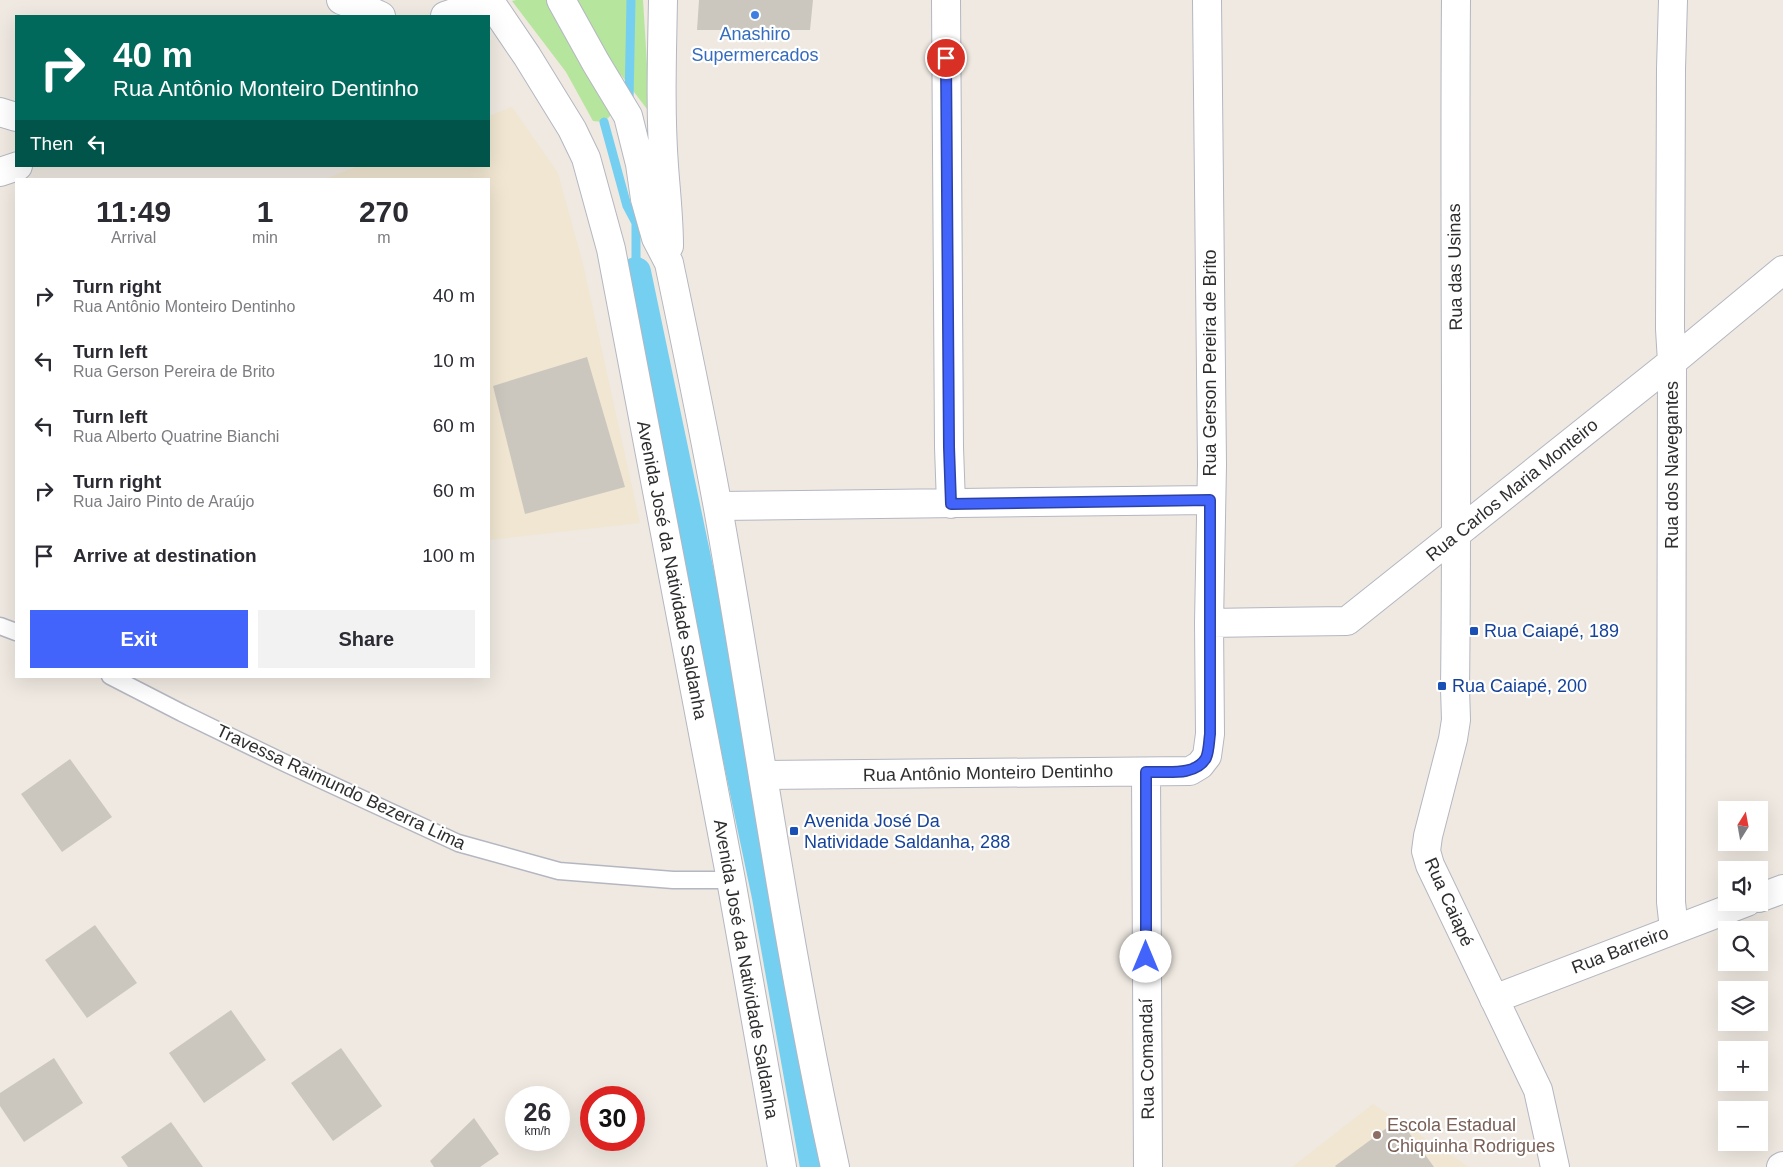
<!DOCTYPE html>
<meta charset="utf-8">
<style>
:root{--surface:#fff;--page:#f2f2f3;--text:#2b2b33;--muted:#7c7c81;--accent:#4264fb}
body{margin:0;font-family:Arial,sans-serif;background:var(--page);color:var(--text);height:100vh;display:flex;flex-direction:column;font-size:19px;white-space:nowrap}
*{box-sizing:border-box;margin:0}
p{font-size:16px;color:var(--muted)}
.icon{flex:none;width:28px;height:28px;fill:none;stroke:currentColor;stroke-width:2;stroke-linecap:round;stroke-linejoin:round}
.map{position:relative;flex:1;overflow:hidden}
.details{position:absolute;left:15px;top:178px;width:475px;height:500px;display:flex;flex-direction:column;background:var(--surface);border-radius:0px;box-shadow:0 5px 20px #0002}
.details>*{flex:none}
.guide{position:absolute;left:15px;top:15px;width:475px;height:152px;border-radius:0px;box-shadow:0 5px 20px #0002;background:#00695c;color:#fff;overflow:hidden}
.needle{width:32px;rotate:11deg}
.tools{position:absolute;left:1718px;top:801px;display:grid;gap:10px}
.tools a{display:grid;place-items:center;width:50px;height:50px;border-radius:0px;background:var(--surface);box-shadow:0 5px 20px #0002;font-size:25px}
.speed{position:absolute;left:505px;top:1086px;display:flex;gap:10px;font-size:25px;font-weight:700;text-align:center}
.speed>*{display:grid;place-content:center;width:65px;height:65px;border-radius:50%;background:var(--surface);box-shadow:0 5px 20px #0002;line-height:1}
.speed small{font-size:12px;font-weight:400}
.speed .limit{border:8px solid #d22;background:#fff;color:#111}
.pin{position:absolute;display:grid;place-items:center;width:42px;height:42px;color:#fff;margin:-21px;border:2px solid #fff;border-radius:50%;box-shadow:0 1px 5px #0007}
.me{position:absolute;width:55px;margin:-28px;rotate:0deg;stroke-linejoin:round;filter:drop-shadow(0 0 4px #0008)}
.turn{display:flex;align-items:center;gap:18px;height:105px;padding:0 15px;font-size:22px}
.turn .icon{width:65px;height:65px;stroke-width:2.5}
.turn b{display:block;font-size:35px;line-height:42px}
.then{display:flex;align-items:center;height:48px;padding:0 15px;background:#0003;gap:10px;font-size:19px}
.eta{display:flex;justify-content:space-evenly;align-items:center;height:85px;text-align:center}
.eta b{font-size:30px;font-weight:800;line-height:35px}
.button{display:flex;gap:10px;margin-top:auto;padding:10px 15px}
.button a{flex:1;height:58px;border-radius:0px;background:var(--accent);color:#fff;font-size:20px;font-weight:800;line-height:58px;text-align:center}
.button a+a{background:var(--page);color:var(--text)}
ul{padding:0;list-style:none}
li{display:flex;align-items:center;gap:15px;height:65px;padding:0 15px}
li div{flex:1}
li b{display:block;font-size:19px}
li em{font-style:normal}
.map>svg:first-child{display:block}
.education{fill:#f0e6d1}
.green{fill:#b6e59e}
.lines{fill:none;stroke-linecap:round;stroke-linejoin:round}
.stream{stroke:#75cff0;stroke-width:9}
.canal{stroke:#75cff0;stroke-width:30}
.building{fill:#cbc7bf}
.service-casing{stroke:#b4b7c1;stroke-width:19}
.minor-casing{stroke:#b4b7c1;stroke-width:30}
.tertiary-casing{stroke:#b4b7c1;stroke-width:30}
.service{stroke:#fff;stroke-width:16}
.minor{stroke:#fff;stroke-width:28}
.tertiary{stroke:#fff;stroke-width:28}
.route-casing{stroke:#2b41a3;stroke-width:12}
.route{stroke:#4264fb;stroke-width:9}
.shop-dot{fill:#3f7fe0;stroke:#fff;stroke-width:2}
.transit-dot{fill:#1a4fb4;stroke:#fff;stroke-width:2}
.education-dot{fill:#8d6e63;stroke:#fff;stroke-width:2}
.labels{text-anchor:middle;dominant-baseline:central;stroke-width:4.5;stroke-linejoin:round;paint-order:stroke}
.shop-label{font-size:18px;fill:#366cbe;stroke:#fff}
.street-label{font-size:18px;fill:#2e2e2e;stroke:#fff}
.transit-label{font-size:18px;fill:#164399;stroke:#fff;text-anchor:start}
.education-label{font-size:18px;fill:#785e54;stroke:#fff;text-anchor:start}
</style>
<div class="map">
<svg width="1783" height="1167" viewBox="0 0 1783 1167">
<rect width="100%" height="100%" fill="#efe9e1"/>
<!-- education -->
<path class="education" d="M512,107L558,173L583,264L640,523L489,540V179H325L358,166H489V116Z
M1373,1104L1469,1167H1292Z"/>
<!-- green -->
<path class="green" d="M516,0H643L650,113L621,75V105L604,122L593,121L566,72L512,1Z"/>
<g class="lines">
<!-- stream -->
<path class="stream" d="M629,102L631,0
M604,122L627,206L636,223V272
M635,208L636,223"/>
<!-- canal -->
<path class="canal" d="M636,272L767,897L815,1167"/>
</g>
<!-- building -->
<path class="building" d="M699,0H813L810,30H697Z
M587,357L625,487L525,514L493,386Z
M70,759L112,817L62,852L21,794Z
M95,925L137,983L87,1018L45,960Z
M231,1010L266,1060L204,1103L169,1053Z
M341,1048L382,1106L333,1141L291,1083Z
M54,1058L83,1103L24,1142L0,1106V1093Z
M474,1118L499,1154L480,1167H434L430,1161Z
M1399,1119L1434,1167H1336L1335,1166Z
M171,1122L203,1167H128L121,1157Z"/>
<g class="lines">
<defs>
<path id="service" d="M0,626L16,632
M110,676L182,713L287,764L458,843L559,871L673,880H731"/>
<path id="minor" d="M341,0L368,10L381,16
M946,0L949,447L951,504
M1456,0C1454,230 1458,459 1455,688L1456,720L1453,739L1428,836L1426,851L1430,865L1538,1090L1555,1167
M1673,0L1671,69L1670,329L1672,362L1671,902L1674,929
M0,112L16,117
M718,506L1210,500
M1209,623L1347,621L1672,362L1783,270
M1146,772L1148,1167
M763,775L1190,771L1200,765L1207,756L1210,734L1209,623L1212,465L1207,0
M1759,898L1783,889
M1494,999L1747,902
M1781,1167L1783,1166"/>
<path id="tertiary" d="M489,0L527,56L572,129L586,158L611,249L731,880L782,1167
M561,0L596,63L628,116L640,164L645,199L656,238L669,263C686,344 703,426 718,508C757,727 787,949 835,1167
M663,0C662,55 660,111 664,166C666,193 669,219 669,246
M445,16L490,0
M0,172L18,166"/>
</defs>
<!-- service casing -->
<use href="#service" class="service-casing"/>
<!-- minor casing -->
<use href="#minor" class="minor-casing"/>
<!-- tertiary casing -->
<use href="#tertiary" class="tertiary-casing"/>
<!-- service -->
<use href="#service" class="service"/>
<!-- minor -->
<use href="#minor" class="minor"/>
<!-- tertiary -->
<use href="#tertiary" class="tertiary"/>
</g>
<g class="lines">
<defs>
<path id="route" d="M946,58L949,447L951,504L1210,500V734C1209,741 1209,751 1206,758C1195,777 1165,771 1146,772V957"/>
</defs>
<!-- route casing -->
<use href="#route" class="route-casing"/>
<!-- route -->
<use href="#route" class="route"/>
</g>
<!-- markers -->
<circle class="shop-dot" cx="755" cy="15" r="5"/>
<g class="transit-dot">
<rect x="1469" y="626" width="10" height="10" rx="2.5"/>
<rect x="1437" y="681" width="10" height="10" rx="2.5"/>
<rect x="789" y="826" width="10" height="10" rx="2.5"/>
</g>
<circle class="education-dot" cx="1377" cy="1135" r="5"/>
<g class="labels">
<!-- shop labels -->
<g class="shop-label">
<text x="755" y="34">Anashiro<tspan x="755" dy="21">Supermercados</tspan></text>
</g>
<!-- street labels -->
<g class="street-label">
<text transform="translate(1455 267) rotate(-91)">Rua das Usinas</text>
<text transform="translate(1210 363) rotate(-90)">Rua Gerson Pereira de Brito</text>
<text transform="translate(1672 465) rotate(-90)">Rua dos Navegantes</text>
<text transform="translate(1512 490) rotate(-39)">Rua Carlos Maria Monteiro</text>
<text transform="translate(672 570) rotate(79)">Avenida José da Natividade Saldanha</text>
<text transform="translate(988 773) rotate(-1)">Rua Antônio Monteiro Dentinho</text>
<text transform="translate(341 787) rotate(25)">Travessa Raimundo Bezerra Lima</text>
<text transform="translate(1449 902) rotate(66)">Rua Caiapé</text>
<text transform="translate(1620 950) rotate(-21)">Rua Barreiro</text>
<text transform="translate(746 969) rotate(80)">Avenida José da Natividade Saldanha</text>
<text transform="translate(1147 1059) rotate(-91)">Rua Comandaí</text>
</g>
<!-- transit labels -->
<g class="transit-label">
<text x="1484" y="631">Rua Caiapé, 189</text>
<text x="1452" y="686">Rua Caiapé, 200</text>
<text x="804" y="821">Avenida José Da<tspan x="804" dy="21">Natividade Saldanha, 288</tspan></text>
</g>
<!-- education labels -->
<g class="education-label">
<text x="1387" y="1125">Escola Estadual<tspan x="1387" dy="21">Chiquinha Rodrigues</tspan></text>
</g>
</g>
</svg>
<div class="tools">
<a><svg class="needle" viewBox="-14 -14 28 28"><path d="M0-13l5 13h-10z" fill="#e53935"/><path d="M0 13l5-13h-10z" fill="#7c7c81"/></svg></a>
<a><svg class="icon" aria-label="sound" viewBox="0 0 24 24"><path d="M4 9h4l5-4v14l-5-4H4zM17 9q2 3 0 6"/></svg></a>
<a><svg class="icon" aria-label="search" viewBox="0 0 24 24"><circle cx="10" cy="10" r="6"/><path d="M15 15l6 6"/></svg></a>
<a><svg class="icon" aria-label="layers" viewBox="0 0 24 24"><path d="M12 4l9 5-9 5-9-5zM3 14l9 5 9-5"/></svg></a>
<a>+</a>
<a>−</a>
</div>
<div class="speed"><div>26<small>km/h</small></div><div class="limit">30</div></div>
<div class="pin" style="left:946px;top:58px;background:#d93025"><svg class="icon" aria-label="arrive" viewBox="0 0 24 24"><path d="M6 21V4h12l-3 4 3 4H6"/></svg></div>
<svg class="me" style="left:1146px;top:957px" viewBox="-20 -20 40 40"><circle r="19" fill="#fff"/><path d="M0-13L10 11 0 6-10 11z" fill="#4264fb"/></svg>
<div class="guide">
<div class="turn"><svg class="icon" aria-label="right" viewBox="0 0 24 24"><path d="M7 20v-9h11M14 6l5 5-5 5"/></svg><div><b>40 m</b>Rua Antônio Monteiro Dentinho</div></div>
<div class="then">Then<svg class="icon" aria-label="left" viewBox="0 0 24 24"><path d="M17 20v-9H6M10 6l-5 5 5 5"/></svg></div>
</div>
<section class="details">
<div class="eta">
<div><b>11:49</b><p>Arrival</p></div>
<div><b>1</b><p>min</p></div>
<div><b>270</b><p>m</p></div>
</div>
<ul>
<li><svg class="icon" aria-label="right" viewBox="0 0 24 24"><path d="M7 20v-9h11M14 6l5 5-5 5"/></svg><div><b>Turn right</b><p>Rua Antônio Monteiro Dentinho</p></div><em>40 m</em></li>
<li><svg class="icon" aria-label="left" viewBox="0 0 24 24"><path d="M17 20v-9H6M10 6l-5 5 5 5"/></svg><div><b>Turn left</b><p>Rua Gerson Pereira de Brito</p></div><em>10 m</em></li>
<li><svg class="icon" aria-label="left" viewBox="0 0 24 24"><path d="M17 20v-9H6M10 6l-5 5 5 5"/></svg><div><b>Turn left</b><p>Rua Alberto Quatrine Bianchi</p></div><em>60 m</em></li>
<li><svg class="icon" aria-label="right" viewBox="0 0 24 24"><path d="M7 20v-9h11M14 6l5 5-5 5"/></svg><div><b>Turn right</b><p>Rua Jairo Pinto de Araújo</p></div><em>60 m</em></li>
<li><svg class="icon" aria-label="arrive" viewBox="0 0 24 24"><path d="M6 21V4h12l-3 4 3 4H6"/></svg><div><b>Arrive at destination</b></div><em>100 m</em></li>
</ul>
<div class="button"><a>Exit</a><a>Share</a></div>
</section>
</div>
